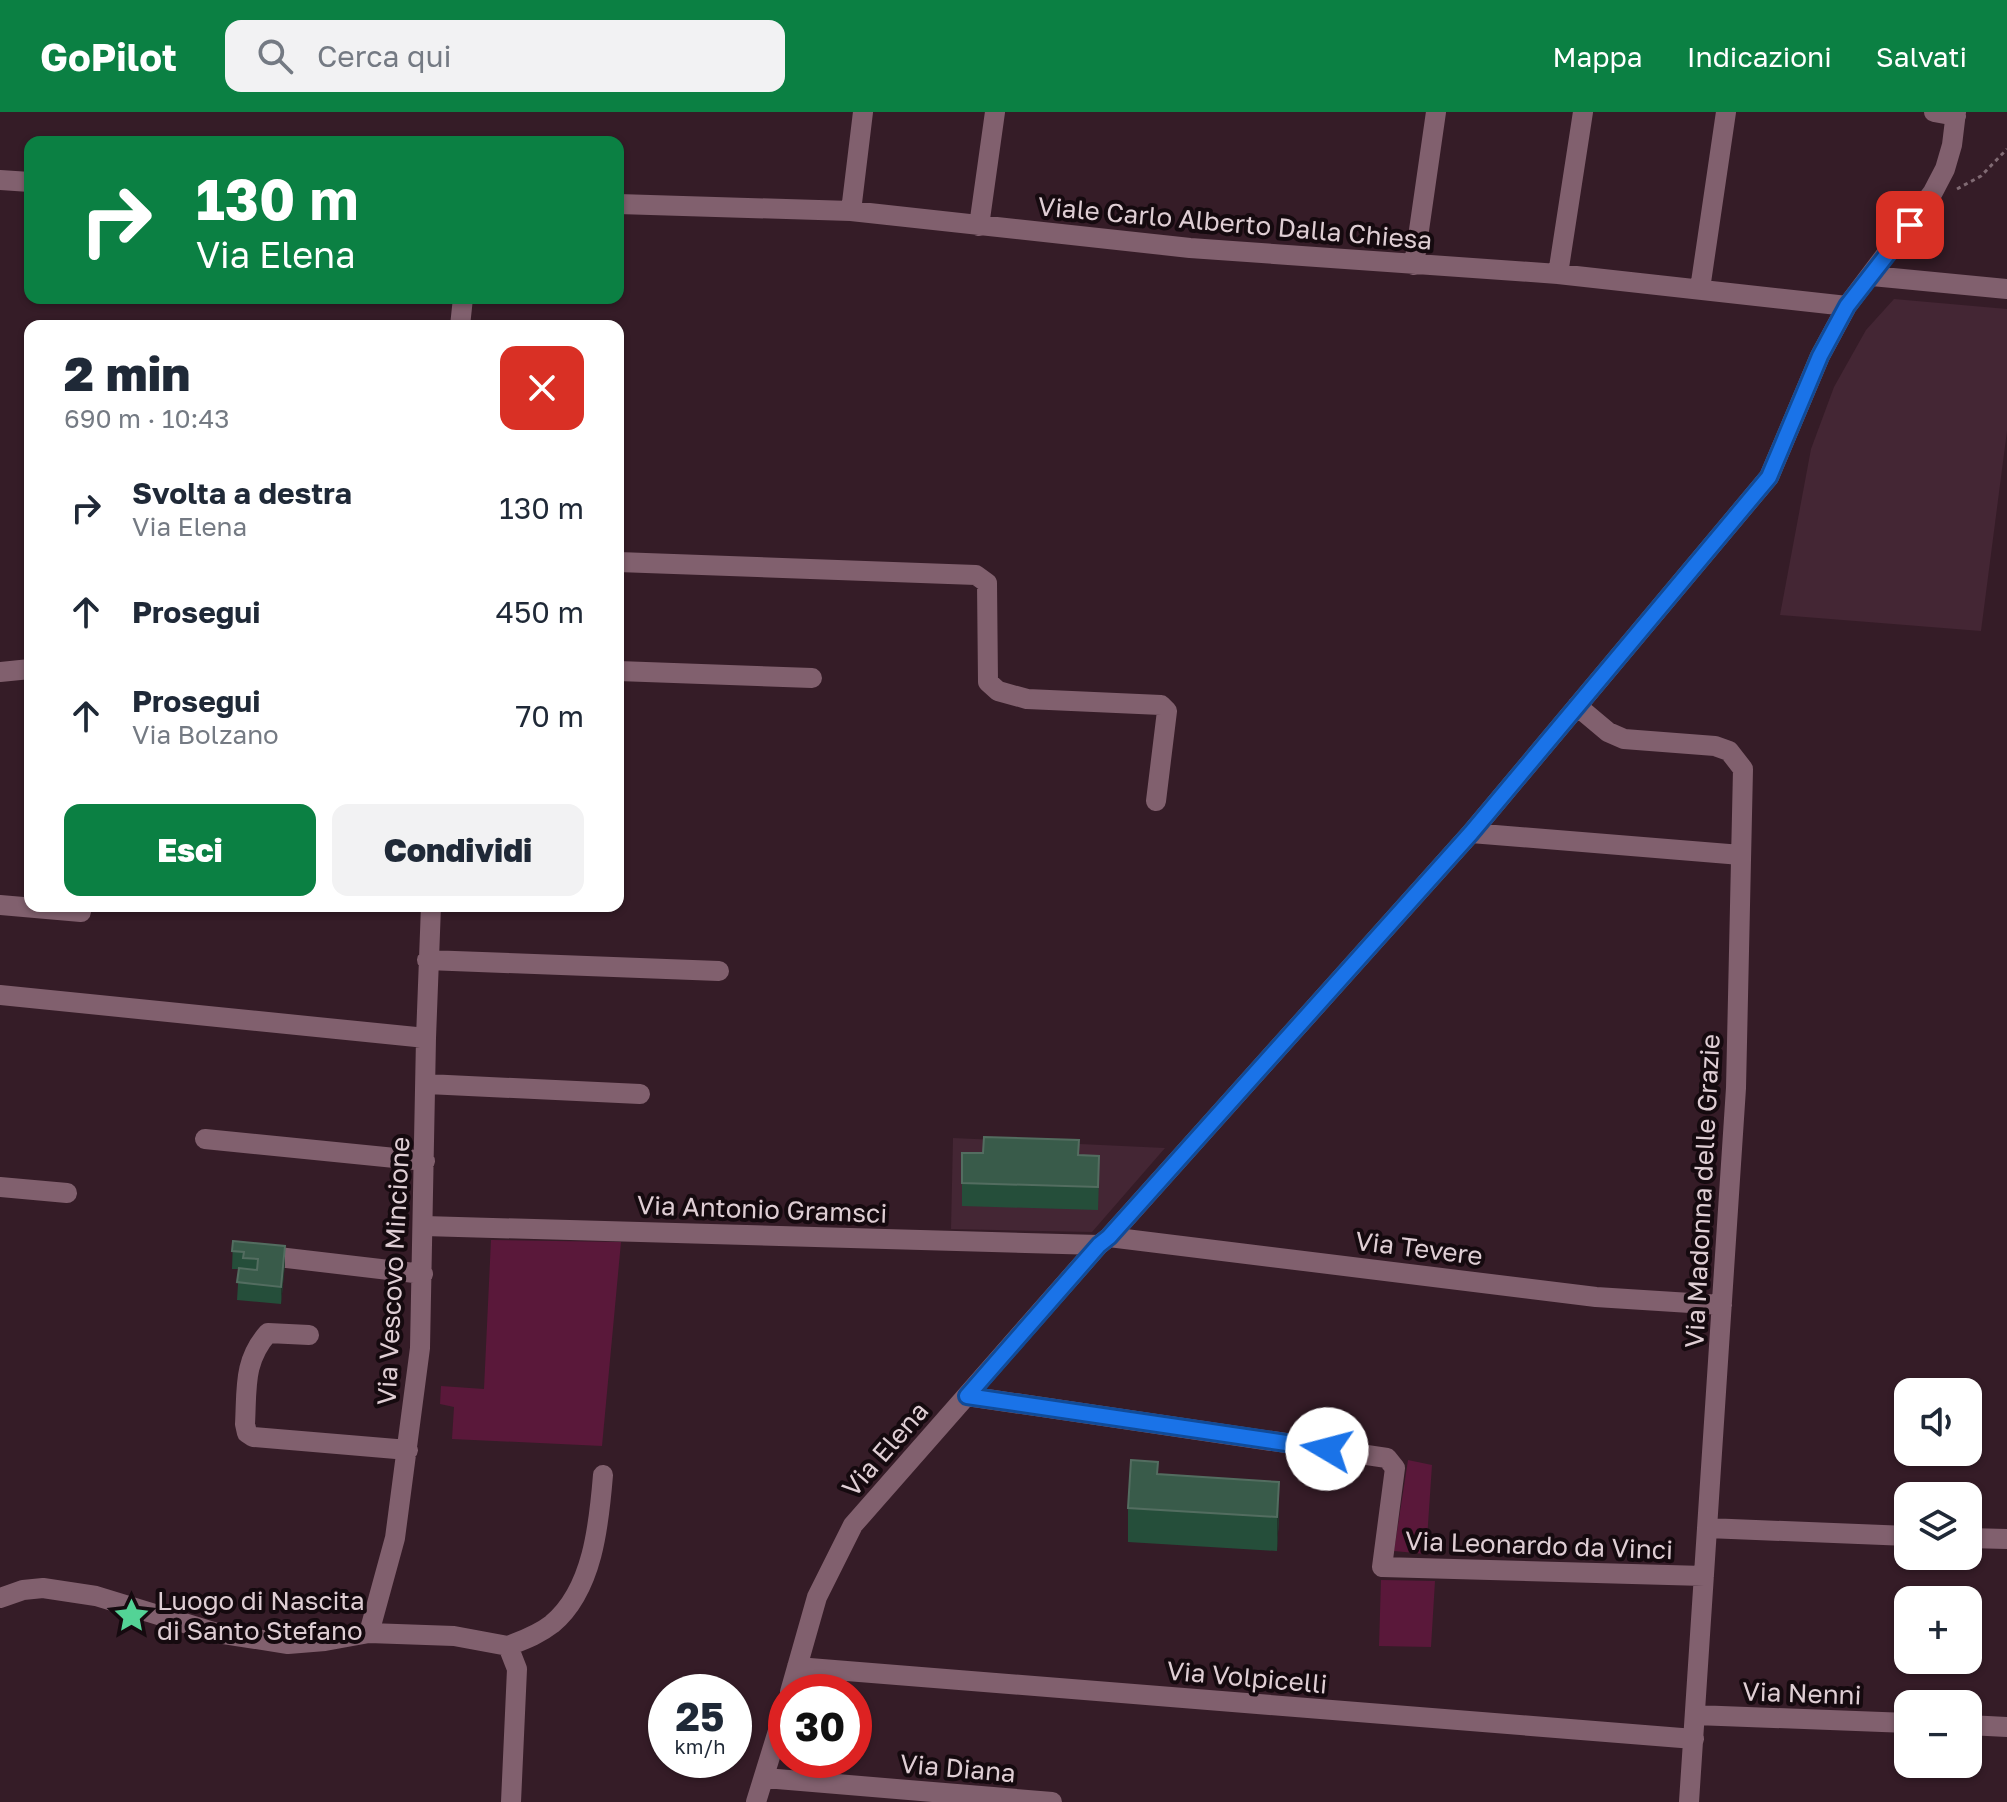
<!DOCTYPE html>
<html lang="it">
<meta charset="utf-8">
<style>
:root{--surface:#fff;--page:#f2f2f3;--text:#1f2937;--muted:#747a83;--accent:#0b8043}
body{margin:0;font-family:"Golos Text",sans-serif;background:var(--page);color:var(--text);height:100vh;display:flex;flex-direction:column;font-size:30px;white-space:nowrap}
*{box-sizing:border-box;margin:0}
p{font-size:26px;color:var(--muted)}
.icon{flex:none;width:44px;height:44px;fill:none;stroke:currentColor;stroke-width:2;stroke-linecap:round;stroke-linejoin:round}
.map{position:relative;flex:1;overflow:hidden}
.sheet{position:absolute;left:24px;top:208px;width:600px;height:592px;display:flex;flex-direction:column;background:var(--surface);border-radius:16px;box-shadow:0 2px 6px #0004}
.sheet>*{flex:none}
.guide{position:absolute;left:24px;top:24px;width:600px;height:168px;border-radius:16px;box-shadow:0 2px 6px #0004;background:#0b8043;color:#fff;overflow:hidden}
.tools{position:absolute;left:1894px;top:1266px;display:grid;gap:16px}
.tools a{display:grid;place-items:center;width:88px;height:88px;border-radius:16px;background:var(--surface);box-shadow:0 2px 6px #0004;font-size:40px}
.speed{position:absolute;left:648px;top:1562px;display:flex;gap:16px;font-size:40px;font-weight:700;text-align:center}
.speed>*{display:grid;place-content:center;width:104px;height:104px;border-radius:50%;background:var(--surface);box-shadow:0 2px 6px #0004;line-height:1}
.speed small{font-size:20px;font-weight:400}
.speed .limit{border:12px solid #d22;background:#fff;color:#111}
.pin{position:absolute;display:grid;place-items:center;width:68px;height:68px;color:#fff;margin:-34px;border-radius:16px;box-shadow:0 4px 12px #0006}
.me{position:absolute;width:88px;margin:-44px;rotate:278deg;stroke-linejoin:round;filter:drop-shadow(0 0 6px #0008)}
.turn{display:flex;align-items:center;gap:28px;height:168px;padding:0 40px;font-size:36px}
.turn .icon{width:104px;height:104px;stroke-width:2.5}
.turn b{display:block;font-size:56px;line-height:68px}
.round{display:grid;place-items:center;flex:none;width:84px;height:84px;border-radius:16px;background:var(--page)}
.headline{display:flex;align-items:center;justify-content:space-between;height:136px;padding:0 40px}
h1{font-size:48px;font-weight:800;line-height:60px}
.button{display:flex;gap:16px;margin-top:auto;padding:16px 40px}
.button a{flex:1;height:92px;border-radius:16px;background:var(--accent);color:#fff;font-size:32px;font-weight:800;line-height:92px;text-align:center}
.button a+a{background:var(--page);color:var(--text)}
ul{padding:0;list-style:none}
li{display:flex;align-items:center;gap:24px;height:104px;padding:0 40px}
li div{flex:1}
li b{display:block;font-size:30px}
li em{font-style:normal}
header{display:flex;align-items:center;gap:48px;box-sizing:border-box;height:112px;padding:0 40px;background:var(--accent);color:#fff}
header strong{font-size:38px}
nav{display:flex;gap:44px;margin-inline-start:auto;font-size:28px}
.search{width:560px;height:72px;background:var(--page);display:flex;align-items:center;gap:20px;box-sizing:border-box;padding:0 28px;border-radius:16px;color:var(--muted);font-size:30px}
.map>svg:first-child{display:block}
.built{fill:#442634}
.green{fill:#5a183a}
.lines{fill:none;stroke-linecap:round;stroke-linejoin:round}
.path{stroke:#806a73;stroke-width:3;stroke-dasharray:4 4;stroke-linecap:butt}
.minor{stroke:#81606e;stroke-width:20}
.wall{fill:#254e3a}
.shaded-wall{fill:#23342b}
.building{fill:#395b4a;stroke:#536d60;stroke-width:2}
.route-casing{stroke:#114b97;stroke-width:20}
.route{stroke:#1a73e8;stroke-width:14}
.labels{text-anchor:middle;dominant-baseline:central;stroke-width:8;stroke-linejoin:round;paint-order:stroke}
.street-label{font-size:26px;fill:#dfced4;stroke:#150a0f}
.poi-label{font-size:26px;fill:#dfced4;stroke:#150a0f;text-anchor:start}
</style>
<header>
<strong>GoPilot</strong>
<div class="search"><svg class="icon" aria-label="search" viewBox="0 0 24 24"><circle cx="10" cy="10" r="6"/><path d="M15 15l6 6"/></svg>Cerca qui</div>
<nav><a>Mappa</a><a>Indicazioni</a><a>Salvati</a></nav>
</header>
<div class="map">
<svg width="2007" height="1690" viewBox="0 0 2007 1690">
<rect width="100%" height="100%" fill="#351c27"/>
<!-- built -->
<path class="built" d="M1894,187L2007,197V319L1981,519L1780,503L1811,337L1834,275L1866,218Z
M953,1026L1165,1036L1092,1120L951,1117Z"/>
<!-- green -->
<path class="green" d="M491,1128L621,1130L602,1334L452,1327L454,1295L440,1292L441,1274L484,1277Z
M1408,1348L1432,1353L1426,1442L1394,1439Z
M1381,1468L1435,1469L1431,1535L1379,1534Z"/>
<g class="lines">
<!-- path -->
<path class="path" d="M1957,77L1981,64L2007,37"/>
<!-- minor -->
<path class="minor" d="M1934,0L1956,4
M0,68L30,70
M618,92L851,99L1190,136L1558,162L1847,194
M851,99L863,0
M979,114L995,0
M1414,153L1436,0
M1558,162L1583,0
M1872,164L2007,177
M1700,177L1726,0
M460,214L463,186
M618,450L976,463L987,471L988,570L998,579L1027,587L1161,593L1167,599L1156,689
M618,559L812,566
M0,560L30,557
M1577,594L1608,620L1624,627L1715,634L1729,639L1743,657L1736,976L1689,1690
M1471,721L1741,743
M0,793L81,800
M427,848L719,859
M0,883L426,926
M427,972L640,982
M205,1027L425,1049
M0,1075L67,1081
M424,1114L1099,1133
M1109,1125L1596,1185L1722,1193
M261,1143L423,1162
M309,1223L268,1221C243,1249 247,1277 245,1312L247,1321L253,1325L408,1338
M967,1284L1387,1346L1395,1356L1382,1455L1704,1464
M1707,1416L1908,1424
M1968,1426L2007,1427
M0,1486L23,1478L43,1476L96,1484L217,1521L288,1532L325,1529L369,1521L454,1524L508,1534L517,1557L511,1690
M369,1521L395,1426L420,1236L426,926L431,794
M508,1534C523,1528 538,1523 552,1512C593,1478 599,1412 603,1363
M797,1555L1694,1627
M790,1580L817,1485L853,1413L1099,1133L1109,1125L1471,721L1769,365L1820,244L1847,194L1933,80L1945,57L1952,33L1956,0
M1695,1603L1908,1611
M1968,1613L2007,1615
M765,1666L1052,1690
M756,1690L786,1593"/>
</g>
<!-- wall -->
<path class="wall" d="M962,1041L1079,1043L1099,1067L1098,1098L962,1094Z
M233,1129L285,1151L281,1192L237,1188L239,1157H232Z
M1158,1362L1279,1404L1277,1439L1128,1430V1396Z"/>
<!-- shaded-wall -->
<path class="shaded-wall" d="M285,1134V1151L281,1192V1175Z
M1279,1370V1404L1277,1439V1405Z"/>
<!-- building -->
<path class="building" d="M984,1025L1079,1028L1078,1043L1099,1044L1098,1075L962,1071V1041H983Z
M233,1129L285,1134L281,1175L237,1170L239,1156L257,1158L258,1147L243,1146L244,1140L232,1139Z
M1131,1348L1158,1350L1157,1362L1279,1370L1277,1405L1128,1396Z"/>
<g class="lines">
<defs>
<path id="route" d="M1327,1337L967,1284L1099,1133L1109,1125L1471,721L1769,365L1820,244L1847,194L1910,113"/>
</defs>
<!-- route casing -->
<use href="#route" class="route-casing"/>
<!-- route -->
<use href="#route" class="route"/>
</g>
<!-- icons -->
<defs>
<symbol id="sight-bare" viewBox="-9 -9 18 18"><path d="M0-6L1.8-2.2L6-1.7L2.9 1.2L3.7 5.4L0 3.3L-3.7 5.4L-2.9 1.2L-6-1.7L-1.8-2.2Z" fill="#53d396" stroke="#150a0f" stroke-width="2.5" paint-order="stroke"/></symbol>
</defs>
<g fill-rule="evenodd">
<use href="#sight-bare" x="106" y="1478" width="51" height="51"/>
</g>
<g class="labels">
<!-- street labels -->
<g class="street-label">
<text transform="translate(1235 111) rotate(5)">Viale Carlo Alberto Dalla Chiesa</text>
<text transform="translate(1702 1079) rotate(-87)">Via Madonna delle Grazie</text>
<text transform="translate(762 1097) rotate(2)">Via Antonio Gramsci</text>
<text transform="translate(1419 1136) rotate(7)">Via Tevere</text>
<text transform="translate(393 1159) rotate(-87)">Via Vescovo Mincione</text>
<text transform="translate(885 1337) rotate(-49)">Via Elena</text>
<text transform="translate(1539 1433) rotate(2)">Via Leonardo da Vinci</text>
<text transform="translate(1247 1565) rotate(5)">Via Volpicelli</text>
<text transform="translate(1802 1581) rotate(2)">Via Nenni</text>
<text transform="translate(958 1656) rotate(5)">Via Diana</text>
</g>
<!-- poi labels -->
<g class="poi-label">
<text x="157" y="1488">Luogo di Nascita<tspan x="157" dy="30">di Santo Stefano</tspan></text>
</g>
</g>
</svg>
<div class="tools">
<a><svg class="icon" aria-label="sound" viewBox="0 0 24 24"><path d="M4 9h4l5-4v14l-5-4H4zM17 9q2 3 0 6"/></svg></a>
<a><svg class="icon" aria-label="layers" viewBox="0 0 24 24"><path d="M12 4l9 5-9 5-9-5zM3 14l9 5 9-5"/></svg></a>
<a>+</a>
<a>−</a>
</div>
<div class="speed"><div>25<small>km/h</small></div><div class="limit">30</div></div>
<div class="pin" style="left:1910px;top:113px;background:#d93025"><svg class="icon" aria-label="arrive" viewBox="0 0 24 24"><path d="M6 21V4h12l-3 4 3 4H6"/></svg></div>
<svg class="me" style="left:1327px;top:1337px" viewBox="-20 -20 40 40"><circle r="19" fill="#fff"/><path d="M0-13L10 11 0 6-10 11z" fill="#1a73e8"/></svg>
<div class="guide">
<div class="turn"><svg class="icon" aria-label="right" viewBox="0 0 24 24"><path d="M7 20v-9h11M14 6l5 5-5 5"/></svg><div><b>130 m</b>Via Elena</div></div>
</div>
<section class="sheet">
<div class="headline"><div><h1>2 min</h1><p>690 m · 10:43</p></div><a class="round" style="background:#d93025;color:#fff"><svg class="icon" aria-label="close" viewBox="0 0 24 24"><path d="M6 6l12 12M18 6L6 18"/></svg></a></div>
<ul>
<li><svg class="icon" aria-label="right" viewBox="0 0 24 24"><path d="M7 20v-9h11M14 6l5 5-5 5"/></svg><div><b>Svolta a destra</b><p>Via Elena</p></div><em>130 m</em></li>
<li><svg class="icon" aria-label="ahead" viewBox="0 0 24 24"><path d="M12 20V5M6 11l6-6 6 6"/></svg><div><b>Prosegui</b></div><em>450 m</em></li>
<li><svg class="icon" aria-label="ahead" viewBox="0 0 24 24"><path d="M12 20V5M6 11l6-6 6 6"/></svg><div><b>Prosegui</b><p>Via Bolzano</p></div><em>70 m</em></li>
</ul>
<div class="button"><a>Esci</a><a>Condividi</a></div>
</section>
</div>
